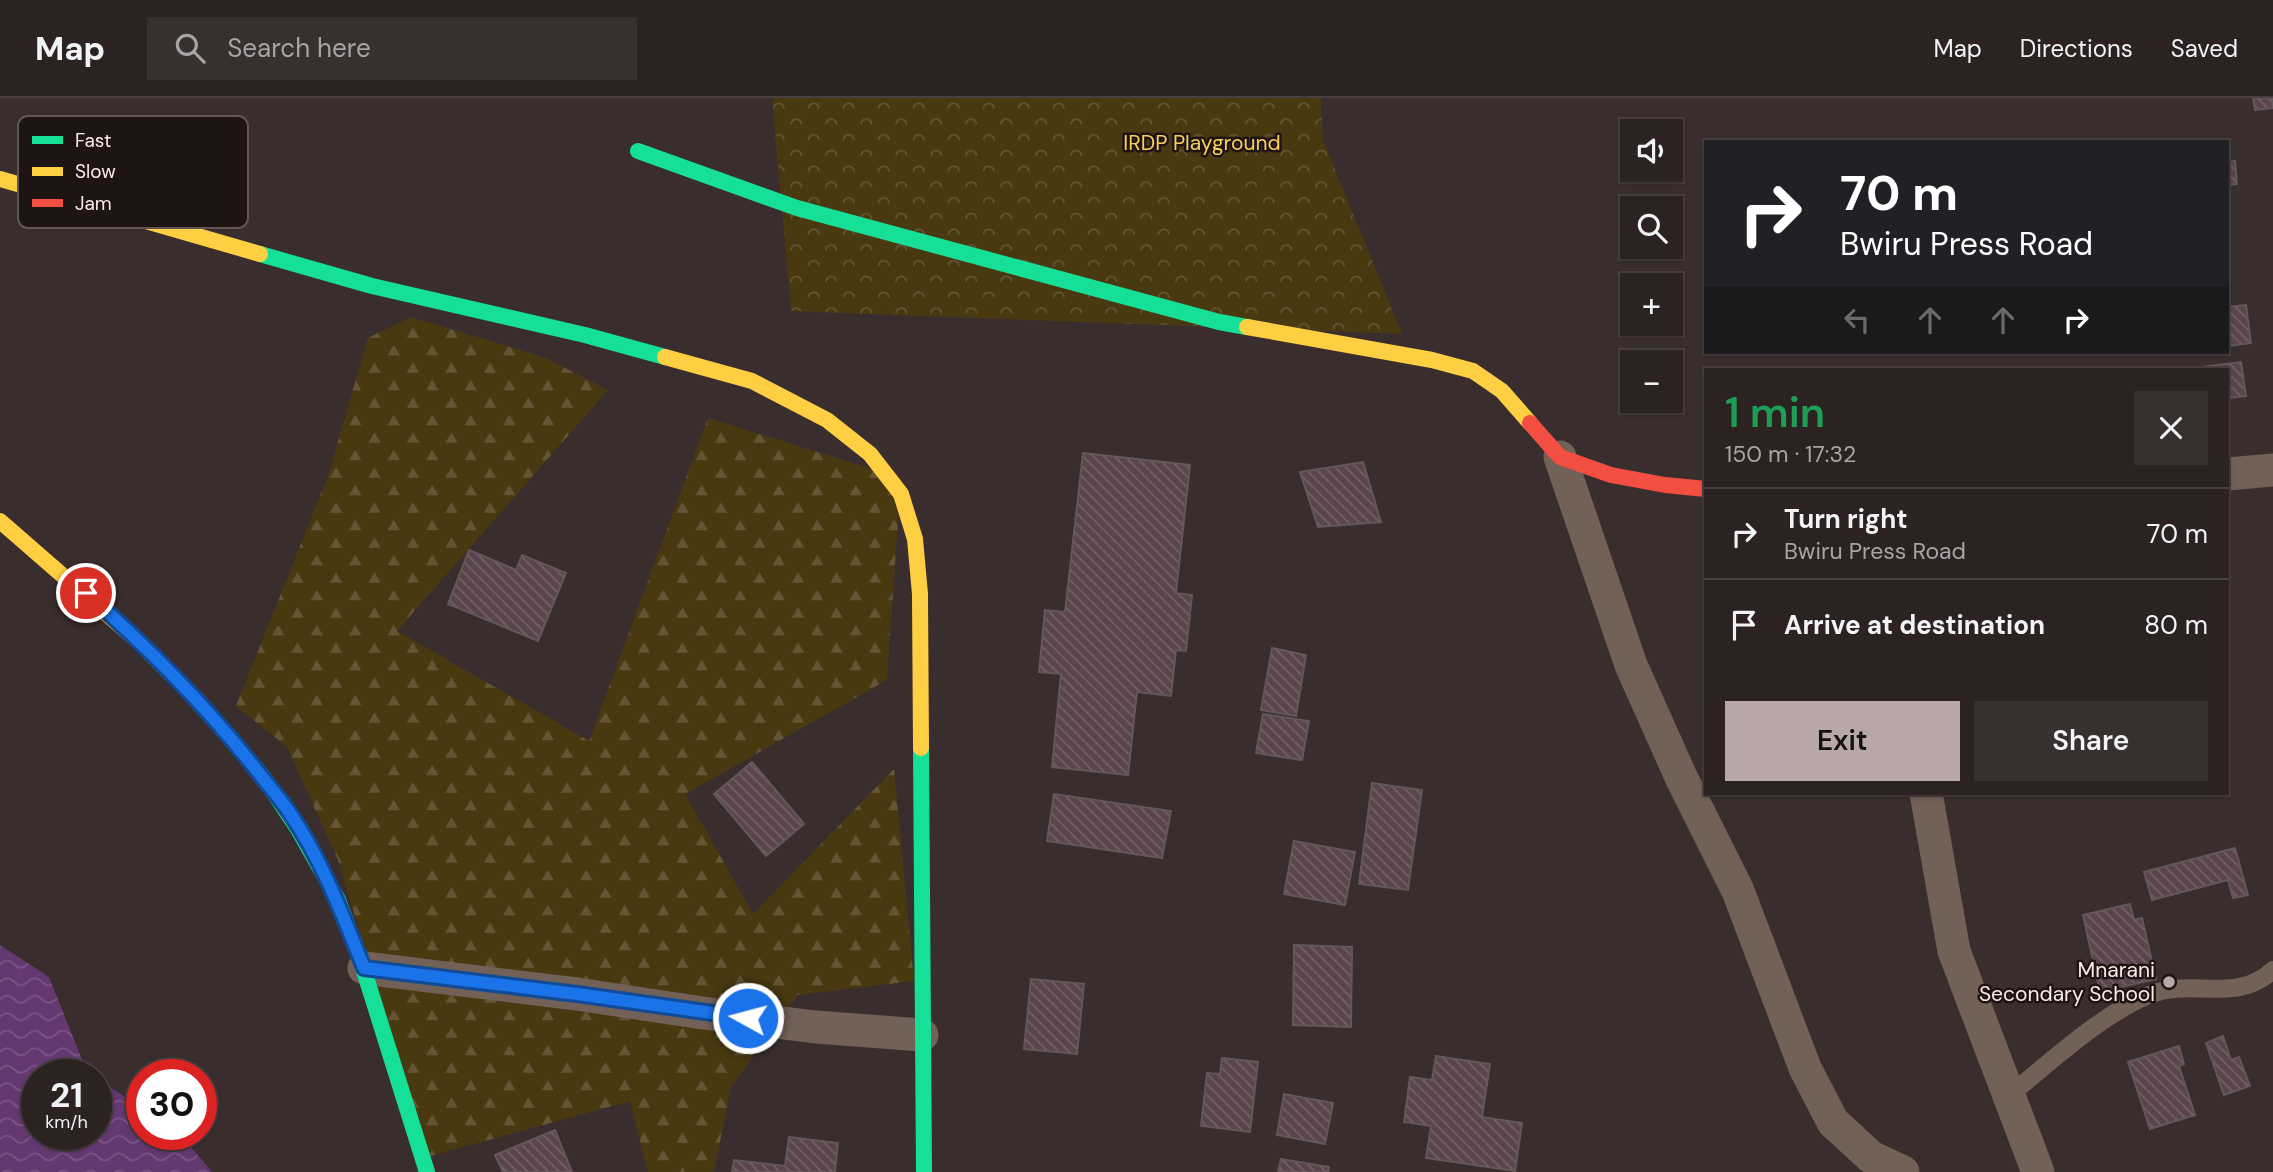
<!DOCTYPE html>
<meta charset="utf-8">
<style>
:root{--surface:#2c2222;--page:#382f2f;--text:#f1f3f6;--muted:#a6a4a5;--line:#483f40;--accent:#b7a8a7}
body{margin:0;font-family:"DM Sans",sans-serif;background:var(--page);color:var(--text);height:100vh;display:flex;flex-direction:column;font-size:26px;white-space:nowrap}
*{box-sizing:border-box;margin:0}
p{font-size:23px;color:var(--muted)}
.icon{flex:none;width:38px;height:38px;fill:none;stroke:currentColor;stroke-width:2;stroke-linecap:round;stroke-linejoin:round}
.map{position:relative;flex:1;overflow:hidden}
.details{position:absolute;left:1704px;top:270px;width:525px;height:427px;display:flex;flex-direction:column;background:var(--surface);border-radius:0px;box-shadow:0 2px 5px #0004,0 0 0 2px var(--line)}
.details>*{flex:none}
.hud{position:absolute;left:1704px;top:42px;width:525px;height:214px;border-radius:0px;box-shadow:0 2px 5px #0004,0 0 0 2px var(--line);background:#202124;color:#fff;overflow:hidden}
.buttons{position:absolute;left:1620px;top:21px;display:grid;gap:14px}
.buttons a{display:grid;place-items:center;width:63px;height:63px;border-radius:0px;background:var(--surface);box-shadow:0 2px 5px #0004,0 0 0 2px var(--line);font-size:35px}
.speed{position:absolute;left:21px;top:961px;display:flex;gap:14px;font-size:35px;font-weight:700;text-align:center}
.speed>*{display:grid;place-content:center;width:91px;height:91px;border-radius:50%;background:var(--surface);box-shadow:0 2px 5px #0004,0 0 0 2px var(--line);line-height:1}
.speed small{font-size:18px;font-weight:400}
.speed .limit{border:10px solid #d22;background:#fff;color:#111}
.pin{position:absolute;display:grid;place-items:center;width:60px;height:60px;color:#fff;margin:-30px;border:4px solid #fff;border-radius:50%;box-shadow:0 2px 7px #0007}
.me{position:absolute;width:77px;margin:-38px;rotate:277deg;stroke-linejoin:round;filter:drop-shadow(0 0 5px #0008)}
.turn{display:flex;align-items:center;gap:24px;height:147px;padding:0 21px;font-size:32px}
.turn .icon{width:91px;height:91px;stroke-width:2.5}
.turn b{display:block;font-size:49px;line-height:60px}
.lanes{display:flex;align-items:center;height:66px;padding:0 21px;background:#0003;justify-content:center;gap:35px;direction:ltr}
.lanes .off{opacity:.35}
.round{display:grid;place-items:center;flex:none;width:74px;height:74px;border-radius:0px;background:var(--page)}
.summary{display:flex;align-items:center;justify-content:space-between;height:119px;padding:0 21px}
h1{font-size:42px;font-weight:600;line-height:52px;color:#1e9e55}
.primary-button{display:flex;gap:14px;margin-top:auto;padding:14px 21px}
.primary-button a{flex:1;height:80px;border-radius:0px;background:var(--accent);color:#111;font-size:28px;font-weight:600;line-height:80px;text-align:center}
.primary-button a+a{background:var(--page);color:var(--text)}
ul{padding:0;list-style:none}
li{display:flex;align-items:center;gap:21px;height:91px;padding:0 21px;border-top:2px solid var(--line)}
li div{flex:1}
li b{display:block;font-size:26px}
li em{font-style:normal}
header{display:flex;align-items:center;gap:42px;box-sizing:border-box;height:98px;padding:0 35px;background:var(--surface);border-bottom:2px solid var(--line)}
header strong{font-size:33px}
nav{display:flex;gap:38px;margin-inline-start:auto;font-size:24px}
.search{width:490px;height:63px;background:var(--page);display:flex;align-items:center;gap:18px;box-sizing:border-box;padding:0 24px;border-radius:0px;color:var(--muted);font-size:26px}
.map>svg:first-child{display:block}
.forest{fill:url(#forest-firs)}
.park{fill:url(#park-crowns)}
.water{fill:url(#water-waves)}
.building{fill:url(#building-back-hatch);stroke:#62575a;stroke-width:2}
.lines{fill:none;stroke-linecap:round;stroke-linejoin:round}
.lane{stroke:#716157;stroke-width:18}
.street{stroke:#716157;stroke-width:33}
.fast{stroke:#16e098;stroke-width:16}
.slow{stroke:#ffcf43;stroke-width:16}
.jam{stroke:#f24e42;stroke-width:16}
.route-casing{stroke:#114b97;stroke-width:18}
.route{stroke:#1a73e8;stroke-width:12}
.poi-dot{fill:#b7a8a7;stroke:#1f1414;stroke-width:2.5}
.labels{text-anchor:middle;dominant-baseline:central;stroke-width:5;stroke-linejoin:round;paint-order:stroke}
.park-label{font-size:21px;fill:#fad059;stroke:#1f1414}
.poi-label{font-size:21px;fill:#fbebe9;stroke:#1f1414;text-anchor:end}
.key{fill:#1f1414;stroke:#615454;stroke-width:2}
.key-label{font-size:19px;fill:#fbebe9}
</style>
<header>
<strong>Map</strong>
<div class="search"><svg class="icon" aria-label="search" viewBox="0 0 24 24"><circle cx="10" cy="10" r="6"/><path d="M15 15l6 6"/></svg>Search here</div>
<nav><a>Map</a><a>Directions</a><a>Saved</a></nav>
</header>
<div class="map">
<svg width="2273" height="1074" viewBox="0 0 2273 1074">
<defs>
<pattern id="forest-firs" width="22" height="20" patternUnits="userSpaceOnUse" patternTransform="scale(1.75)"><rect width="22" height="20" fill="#493911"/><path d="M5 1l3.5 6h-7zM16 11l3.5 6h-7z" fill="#645634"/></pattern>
<pattern id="park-crowns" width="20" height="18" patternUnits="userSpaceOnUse" patternTransform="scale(1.75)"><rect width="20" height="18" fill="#493911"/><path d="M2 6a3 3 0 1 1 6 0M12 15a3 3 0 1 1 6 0" fill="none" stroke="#645634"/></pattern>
<pattern id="water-waves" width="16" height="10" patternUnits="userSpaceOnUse" patternTransform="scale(1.75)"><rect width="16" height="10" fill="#643871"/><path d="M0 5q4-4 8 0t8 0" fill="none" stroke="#7b5585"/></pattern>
<pattern id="building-back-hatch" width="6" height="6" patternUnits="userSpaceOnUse" patternTransform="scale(1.75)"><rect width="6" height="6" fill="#5a454d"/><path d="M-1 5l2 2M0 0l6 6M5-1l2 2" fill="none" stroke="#736067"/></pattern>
</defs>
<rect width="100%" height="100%" fill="#3a2d2d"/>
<!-- forest -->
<path class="forest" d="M411,219L546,260L608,292L397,533L589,643L708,320L901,380L887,582L685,696L753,816L894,671L914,883L797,897L731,989L714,1074H648L630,1003L427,1059L338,762L287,649L236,608L328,378L368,240Z"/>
<!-- park -->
<path class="park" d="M772,0H1321L1323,42L1402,236L791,213Z"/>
<!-- water -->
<path class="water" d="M0,847L49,879L87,974L90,976H37V1036H96V980L142,1010V1036H180L212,1074H0Z"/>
<!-- building -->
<path class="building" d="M2253,0H2273V10L2255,12Z
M2235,63L2237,86L2228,87V64Z
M2246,207L2251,245L2228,248V209Z
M2241,264L2246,298L2228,300V271H2185Z
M1083,355L1190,367L1176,495L1192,497L1186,553L1176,552L1171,598L1137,594L1128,677L1052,669L1061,576L1039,574L1045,512L1065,514Z
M1363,364L1381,424L1318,429L1300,374Z
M469,452L516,472L522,457L566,475L538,543L448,506Z
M1272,550L1306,557L1296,618L1261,612Z
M1263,616L1309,623L1302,662L1256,655Z
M752,664L804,726L766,758L714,696Z
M1372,685L1422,692L1408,792L1359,786Z
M1054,696L1171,713L1162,760L1047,743Z
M1294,743L1355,754L1345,807L1284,796Z
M2235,750L2248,797L2233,800L2228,782L2152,802L2144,774Z
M2130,806L2134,822L2142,820L2156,881L2100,894L2083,817Z
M1294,847L1352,849L1351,929L1293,927Z
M1031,881L1084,886L1077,956L1024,951Z
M2223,938L2231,962L2239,959L2250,988L2224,997L2206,945Z
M2179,948L2184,966L2179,968L2195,1017L2150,1031L2128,964Z
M1436,958L1490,966L1482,1019L1522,1025L1515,1073L1426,1060L1431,1028L1404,1024L1410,979L1432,982Z
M1222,960L1258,964L1250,1034L1201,1028L1207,975L1220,976Z
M1284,996L1333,1005L1325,1046L1277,1037Z
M555,1032L572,1074H503L495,1057Z
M789,1039L838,1045L835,1074H732L734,1062L785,1068Z
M1281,1061L1329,1069L1328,1074H1278Z"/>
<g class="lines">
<!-- lane -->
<path class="lane" d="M2008,998C2050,965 2100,917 2149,897C2192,879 2235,907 2273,872"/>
<!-- street -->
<path class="street" d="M1560,359L1631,567L1681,679L1738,793L1805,970L1833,1024L1871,1059L1903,1074
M2228,376L2273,372
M1926,695L1954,853L2038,1074
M364,870L577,896L703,915L816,929L922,937"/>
<!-- fast -->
<path class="fast" d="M638,53L797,110L1219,224L1247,229
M260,156L372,188L585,237L665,259
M202,607L264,680L298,731L338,802L360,860L427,1074
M921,650L924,1074"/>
<!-- slow -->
<path class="slow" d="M0,81L260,156
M1247,229L1432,262L1473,273L1502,293L1530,325
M665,259L752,283L827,322L870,356L901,396L915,441L920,496L921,650
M0,423L139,544L202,607"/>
<!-- jam -->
<path class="jam" d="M1530,325L1560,359L1611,377L1665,387L1706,391"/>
</g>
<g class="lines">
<defs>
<path id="route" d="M86,495C150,551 210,612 262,679C272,692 283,704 291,717C323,764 343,818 364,870L577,896L748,920"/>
</defs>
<!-- route casing -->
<use href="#route" class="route-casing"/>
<!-- route -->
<use href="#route" class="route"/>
</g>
<!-- markers -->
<circle class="poi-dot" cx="2169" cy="884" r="7"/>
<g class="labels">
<!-- park labels -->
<g class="park-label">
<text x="1202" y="45">IRDP Playground</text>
</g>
<!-- poi labels -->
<g class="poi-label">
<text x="2155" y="872">Mnarani<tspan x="2155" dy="24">Secondary School</tspan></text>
</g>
</g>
<!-- legend -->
<rect x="18" y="18" width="230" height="112" rx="10" class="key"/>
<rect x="32" y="38" width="31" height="8" fill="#16e098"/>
<rect x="32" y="69" width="31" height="9" fill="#ffcf43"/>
<rect x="32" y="101" width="31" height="8" fill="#f24e42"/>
<g class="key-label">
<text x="75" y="49">Fast</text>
<text x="75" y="80">Slow</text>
<text x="75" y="112">Jam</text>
</g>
</svg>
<div class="buttons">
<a><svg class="icon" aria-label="sound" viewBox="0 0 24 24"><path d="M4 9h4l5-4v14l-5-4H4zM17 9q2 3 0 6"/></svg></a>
<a><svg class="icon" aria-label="search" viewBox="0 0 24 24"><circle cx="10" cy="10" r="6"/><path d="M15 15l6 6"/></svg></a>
<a>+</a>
<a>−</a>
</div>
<div class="speed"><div>21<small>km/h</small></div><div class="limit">30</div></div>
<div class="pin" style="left:86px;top:495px;background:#d93025"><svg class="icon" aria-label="arrive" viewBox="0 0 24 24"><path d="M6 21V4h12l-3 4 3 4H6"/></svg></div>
<svg class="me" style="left:748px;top:920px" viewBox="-20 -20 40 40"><circle r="17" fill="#1a73e8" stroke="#fff" stroke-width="3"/><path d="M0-11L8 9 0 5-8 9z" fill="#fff"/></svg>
<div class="hud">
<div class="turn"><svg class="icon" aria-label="right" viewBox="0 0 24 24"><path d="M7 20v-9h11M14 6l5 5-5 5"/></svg><div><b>70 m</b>Bwiru Press Road</div></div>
<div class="lanes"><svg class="icon off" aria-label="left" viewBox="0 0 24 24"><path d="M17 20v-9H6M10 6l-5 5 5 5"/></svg><svg class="icon off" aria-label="ahead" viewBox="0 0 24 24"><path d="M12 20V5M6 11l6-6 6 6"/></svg><svg class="icon off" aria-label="ahead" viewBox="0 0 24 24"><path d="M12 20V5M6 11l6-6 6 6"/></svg><svg class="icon" aria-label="right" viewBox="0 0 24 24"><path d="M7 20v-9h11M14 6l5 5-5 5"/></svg></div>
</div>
<section class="details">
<div class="summary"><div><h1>1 min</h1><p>150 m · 17:32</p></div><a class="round"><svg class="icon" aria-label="close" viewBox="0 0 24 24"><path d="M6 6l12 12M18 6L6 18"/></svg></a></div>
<ul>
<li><svg class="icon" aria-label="right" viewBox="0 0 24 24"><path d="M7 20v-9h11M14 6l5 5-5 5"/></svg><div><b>Turn right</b><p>Bwiru Press Road</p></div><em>70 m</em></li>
<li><svg class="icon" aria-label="arrive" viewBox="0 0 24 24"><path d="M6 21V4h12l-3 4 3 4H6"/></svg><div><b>Arrive at destination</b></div><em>80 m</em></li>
</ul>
<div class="primary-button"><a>Exit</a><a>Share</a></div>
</section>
</div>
